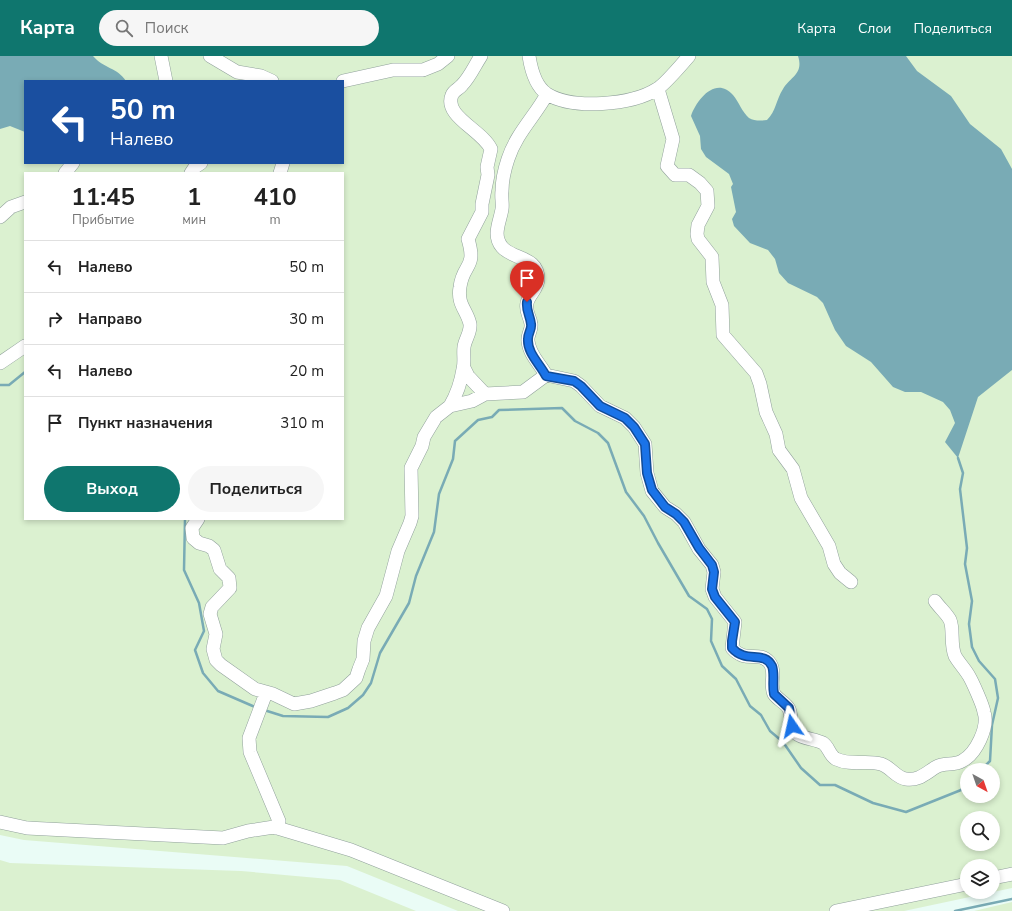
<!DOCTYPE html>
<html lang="ru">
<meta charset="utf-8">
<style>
:root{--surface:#fff;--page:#f6f6f6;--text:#222;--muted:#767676;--line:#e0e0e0;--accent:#0f766e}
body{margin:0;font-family:"Nunito Sans",sans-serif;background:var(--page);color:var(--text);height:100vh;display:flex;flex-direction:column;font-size:15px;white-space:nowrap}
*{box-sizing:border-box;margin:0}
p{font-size:13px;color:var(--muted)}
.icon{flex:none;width:22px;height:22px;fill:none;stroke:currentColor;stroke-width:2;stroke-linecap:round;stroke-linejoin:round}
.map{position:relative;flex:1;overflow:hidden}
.sheet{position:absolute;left:24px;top:116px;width:320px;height:348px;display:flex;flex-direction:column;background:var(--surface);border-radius:0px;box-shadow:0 2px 6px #0003}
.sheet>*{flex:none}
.banner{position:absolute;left:24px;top:24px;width:320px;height:84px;border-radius:0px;box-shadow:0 2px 6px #0003;background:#1a4fa0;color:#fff;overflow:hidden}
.needle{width:26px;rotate:140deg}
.buttons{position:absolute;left:960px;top:707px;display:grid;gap:8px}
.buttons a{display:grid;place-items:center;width:40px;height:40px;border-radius:50%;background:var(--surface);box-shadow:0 2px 6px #0003;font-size:20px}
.pin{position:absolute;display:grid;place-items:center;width:34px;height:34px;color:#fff;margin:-41px -17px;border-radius:50% 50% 50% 0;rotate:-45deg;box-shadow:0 0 4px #0007}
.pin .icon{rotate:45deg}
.me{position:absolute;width:44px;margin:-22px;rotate:349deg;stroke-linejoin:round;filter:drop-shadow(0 0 3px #0008)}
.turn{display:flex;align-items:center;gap:14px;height:84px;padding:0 20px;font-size:18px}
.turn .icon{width:52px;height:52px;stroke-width:2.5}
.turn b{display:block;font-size:28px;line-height:34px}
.eta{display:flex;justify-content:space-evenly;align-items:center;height:68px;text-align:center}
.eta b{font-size:24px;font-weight:700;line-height:28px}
.button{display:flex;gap:8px;margin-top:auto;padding:8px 20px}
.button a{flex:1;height:46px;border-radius:24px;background:var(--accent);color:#fff;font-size:16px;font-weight:700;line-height:46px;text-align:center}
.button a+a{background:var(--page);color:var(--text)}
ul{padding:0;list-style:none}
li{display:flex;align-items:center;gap:12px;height:52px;padding:0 20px;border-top:1px solid var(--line)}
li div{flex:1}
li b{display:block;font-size:15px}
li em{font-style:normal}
header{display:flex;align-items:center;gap:24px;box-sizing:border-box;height:56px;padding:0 20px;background:var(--accent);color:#fff}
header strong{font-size:19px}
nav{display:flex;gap:22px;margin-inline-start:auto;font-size:14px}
.search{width:280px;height:36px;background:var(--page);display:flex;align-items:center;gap:10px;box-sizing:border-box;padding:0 14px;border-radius:22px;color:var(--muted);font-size:15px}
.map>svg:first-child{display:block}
.green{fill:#dbf1d0;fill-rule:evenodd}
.water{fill:#79abb5}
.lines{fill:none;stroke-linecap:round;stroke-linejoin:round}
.stream{stroke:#79abb5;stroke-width:2.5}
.minor-casing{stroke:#91a19c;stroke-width:14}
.minor{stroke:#fff;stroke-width:13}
.route-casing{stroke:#114b97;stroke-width:10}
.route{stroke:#1a73e8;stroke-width:7}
</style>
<header>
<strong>Карта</strong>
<div class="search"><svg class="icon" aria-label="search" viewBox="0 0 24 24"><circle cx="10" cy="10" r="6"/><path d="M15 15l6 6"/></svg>Поиск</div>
<nav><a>Карта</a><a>Слои</a><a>Поделиться</a></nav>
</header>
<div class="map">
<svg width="1012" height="855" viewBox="0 0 1012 855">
<rect width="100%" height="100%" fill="#eafcf6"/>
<!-- green -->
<path class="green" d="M0,0H1012V832L904,855H458L347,810L24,784L0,779ZM25,25H343V107H25ZM25,117H343V463H25ZM967,714H993V740H967ZM967,762H993V788H967ZM967,810H993V836H967Z
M0,804L10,807L241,815L340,824L416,855H0Z
M1012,846V855H974Z"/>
<!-- water -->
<path class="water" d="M0,0H93C103,12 118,12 126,25H25V76L10,70L0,73Z
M798,0H906L917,15L951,40L970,68L1001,93L1012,113V314L978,341L958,402L945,386L955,367L950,354L943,346L921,336H905L893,331L871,306L846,290L835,274L823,247L817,241L788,227L779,217L775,203L768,194L750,187L734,170L732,163L736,156L731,131L733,128L729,118L706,101L701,93L700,80L691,60C697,43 716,20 733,39C739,46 742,56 749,62C754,65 761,65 767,64C776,55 776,44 783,33C790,21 804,18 798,0Z"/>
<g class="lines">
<!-- stream -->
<path class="stream" d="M0,329H9L25,316
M958,402L963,417L960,433L967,492L965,508L972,545L969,568L972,591L979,605L995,623L998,642L992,669L990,705L981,714
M185,463L184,514L199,547L204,575L195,594L203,617L218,635L255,651
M264,654L283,660L328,661L348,652L363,639L371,627L380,597L409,547L416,520L434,476L439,438L453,403L455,385L478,364L492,361L499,354L562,352L575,365L598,377L608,387L626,436L644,460L658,487L689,540L707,553L712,563L711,585L722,610L736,623L750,650L761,659L770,675L783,686L801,712L820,729H835L873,747L906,756L961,734L967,728
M955,855L1012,843"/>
<defs>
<path id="minor" d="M161,0L166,25
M210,0L237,16L261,20L272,25
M529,0C531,13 535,30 547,38C573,54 632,49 657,33C664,29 683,7 689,0
M343,25L393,14H423L438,8L448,0
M658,33L673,83L667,110L675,119H689L700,127L707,135L708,150L698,169L697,178L698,183L712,201L713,226L722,249L723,279L756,317L760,328L766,356L776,378L779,394L793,413L801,442L829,490L834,508L840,517L851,526
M65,117L73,107
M191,117L195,111L201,107
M280,117L283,107
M0,161L11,151L25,146
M0,307L25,290
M464,312L468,320L485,338
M546,319C540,308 529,298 528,285C527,279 532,274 531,268C530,260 525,256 527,247C529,238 538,233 538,223C538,200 513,204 502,191C492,179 500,166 502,153C503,148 501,141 502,135C502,125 505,112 508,103C516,78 535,60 547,38
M450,350C457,338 461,326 463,313C465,306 463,298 464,291C465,283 471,277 470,268C467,254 457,249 460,231C463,207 477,213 468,183L482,156V148L488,119L487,111L491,93C482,74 443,60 452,39C454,34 459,33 462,29C470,21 475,9 481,0
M198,463L192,472L193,482L199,487L209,490L214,494L220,513L229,522L230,532L212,551L210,558L216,578L213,593L216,604L221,609L255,633L273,638L294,648L311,645L335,637L343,634L356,622L359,613L363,603L364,585L368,572L386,540L398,495L410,467L412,460L411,412L422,390L424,381L436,361L450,350L472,345L485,338L523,336L546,319L574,325L581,330L600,350L625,362L634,371L645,388L647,417L652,435L665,451L676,458L684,466L699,493L712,509L714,516L712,533L715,541L735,566L732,592C746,608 758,594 769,606C777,615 769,628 774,638C778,644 786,647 789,653C793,661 788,671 797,678C804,683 815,683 823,687C829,691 829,699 836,703C851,710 866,704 881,708C891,711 896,722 906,723C919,725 926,717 936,711C944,706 954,710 962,705C976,698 989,671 984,656C983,649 972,625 969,620C965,613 959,607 955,600C950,588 954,573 950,564C947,558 939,551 935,545
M266,637L249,682L250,696L279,765L276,772
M0,766L27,772L223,782L248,775L274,771L351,794L503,855
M993,822L1012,818
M836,855L967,828"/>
</defs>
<!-- minor casing -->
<use href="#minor" class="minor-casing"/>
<!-- minor -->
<use href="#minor" class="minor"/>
</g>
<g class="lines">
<defs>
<path id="route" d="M527,246C526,255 530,259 531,268C532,273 528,277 528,283C527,297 540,308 546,320L574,325L581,330L600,350L625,362L634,371L645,388L647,417L652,434L665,451L676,458L684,466L699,492L712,509L714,516L712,533L715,541L735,566L732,585V592C746,608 764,594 772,610C775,617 772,629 774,638L789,652L792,670"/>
</defs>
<!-- route casing -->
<use href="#route" class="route-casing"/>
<!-- route -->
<use href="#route" class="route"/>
</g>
</svg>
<div class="buttons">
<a><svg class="needle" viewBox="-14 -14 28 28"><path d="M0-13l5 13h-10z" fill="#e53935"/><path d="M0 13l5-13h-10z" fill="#767676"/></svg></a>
<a><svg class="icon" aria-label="search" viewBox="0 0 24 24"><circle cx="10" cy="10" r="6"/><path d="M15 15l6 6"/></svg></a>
<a><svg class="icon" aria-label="layers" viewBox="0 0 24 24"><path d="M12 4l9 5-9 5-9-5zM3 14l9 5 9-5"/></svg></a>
</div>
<div class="pin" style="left:527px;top:246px;background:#d93025"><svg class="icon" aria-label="arrive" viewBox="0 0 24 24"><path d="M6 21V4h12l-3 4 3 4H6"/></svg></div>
<svg class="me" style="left:792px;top:670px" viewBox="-20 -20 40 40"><path d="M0-17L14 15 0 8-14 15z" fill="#1a73e8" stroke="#fff" stroke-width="4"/></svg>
<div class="banner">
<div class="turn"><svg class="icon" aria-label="left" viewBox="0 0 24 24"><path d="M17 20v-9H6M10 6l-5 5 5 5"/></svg><div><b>50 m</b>Налево</div></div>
</div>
<section class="sheet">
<div class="eta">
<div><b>11:45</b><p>Прибытие</p></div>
<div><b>1</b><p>мин</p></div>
<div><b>410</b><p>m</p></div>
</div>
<ul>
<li><svg class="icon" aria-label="left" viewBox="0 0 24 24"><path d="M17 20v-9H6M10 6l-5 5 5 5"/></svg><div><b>Налево</b></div><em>50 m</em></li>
<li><svg class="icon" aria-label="right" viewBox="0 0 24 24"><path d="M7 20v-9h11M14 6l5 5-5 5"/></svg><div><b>Направо</b></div><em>30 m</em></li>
<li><svg class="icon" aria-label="left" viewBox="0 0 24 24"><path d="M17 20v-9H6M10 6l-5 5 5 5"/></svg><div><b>Налево</b></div><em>20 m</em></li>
<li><svg class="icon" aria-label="arrive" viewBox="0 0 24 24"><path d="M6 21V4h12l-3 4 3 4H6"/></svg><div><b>Пункт назначения</b></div><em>310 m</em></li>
</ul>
<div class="button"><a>Выход</a><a>Поделиться</a></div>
</section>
</div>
